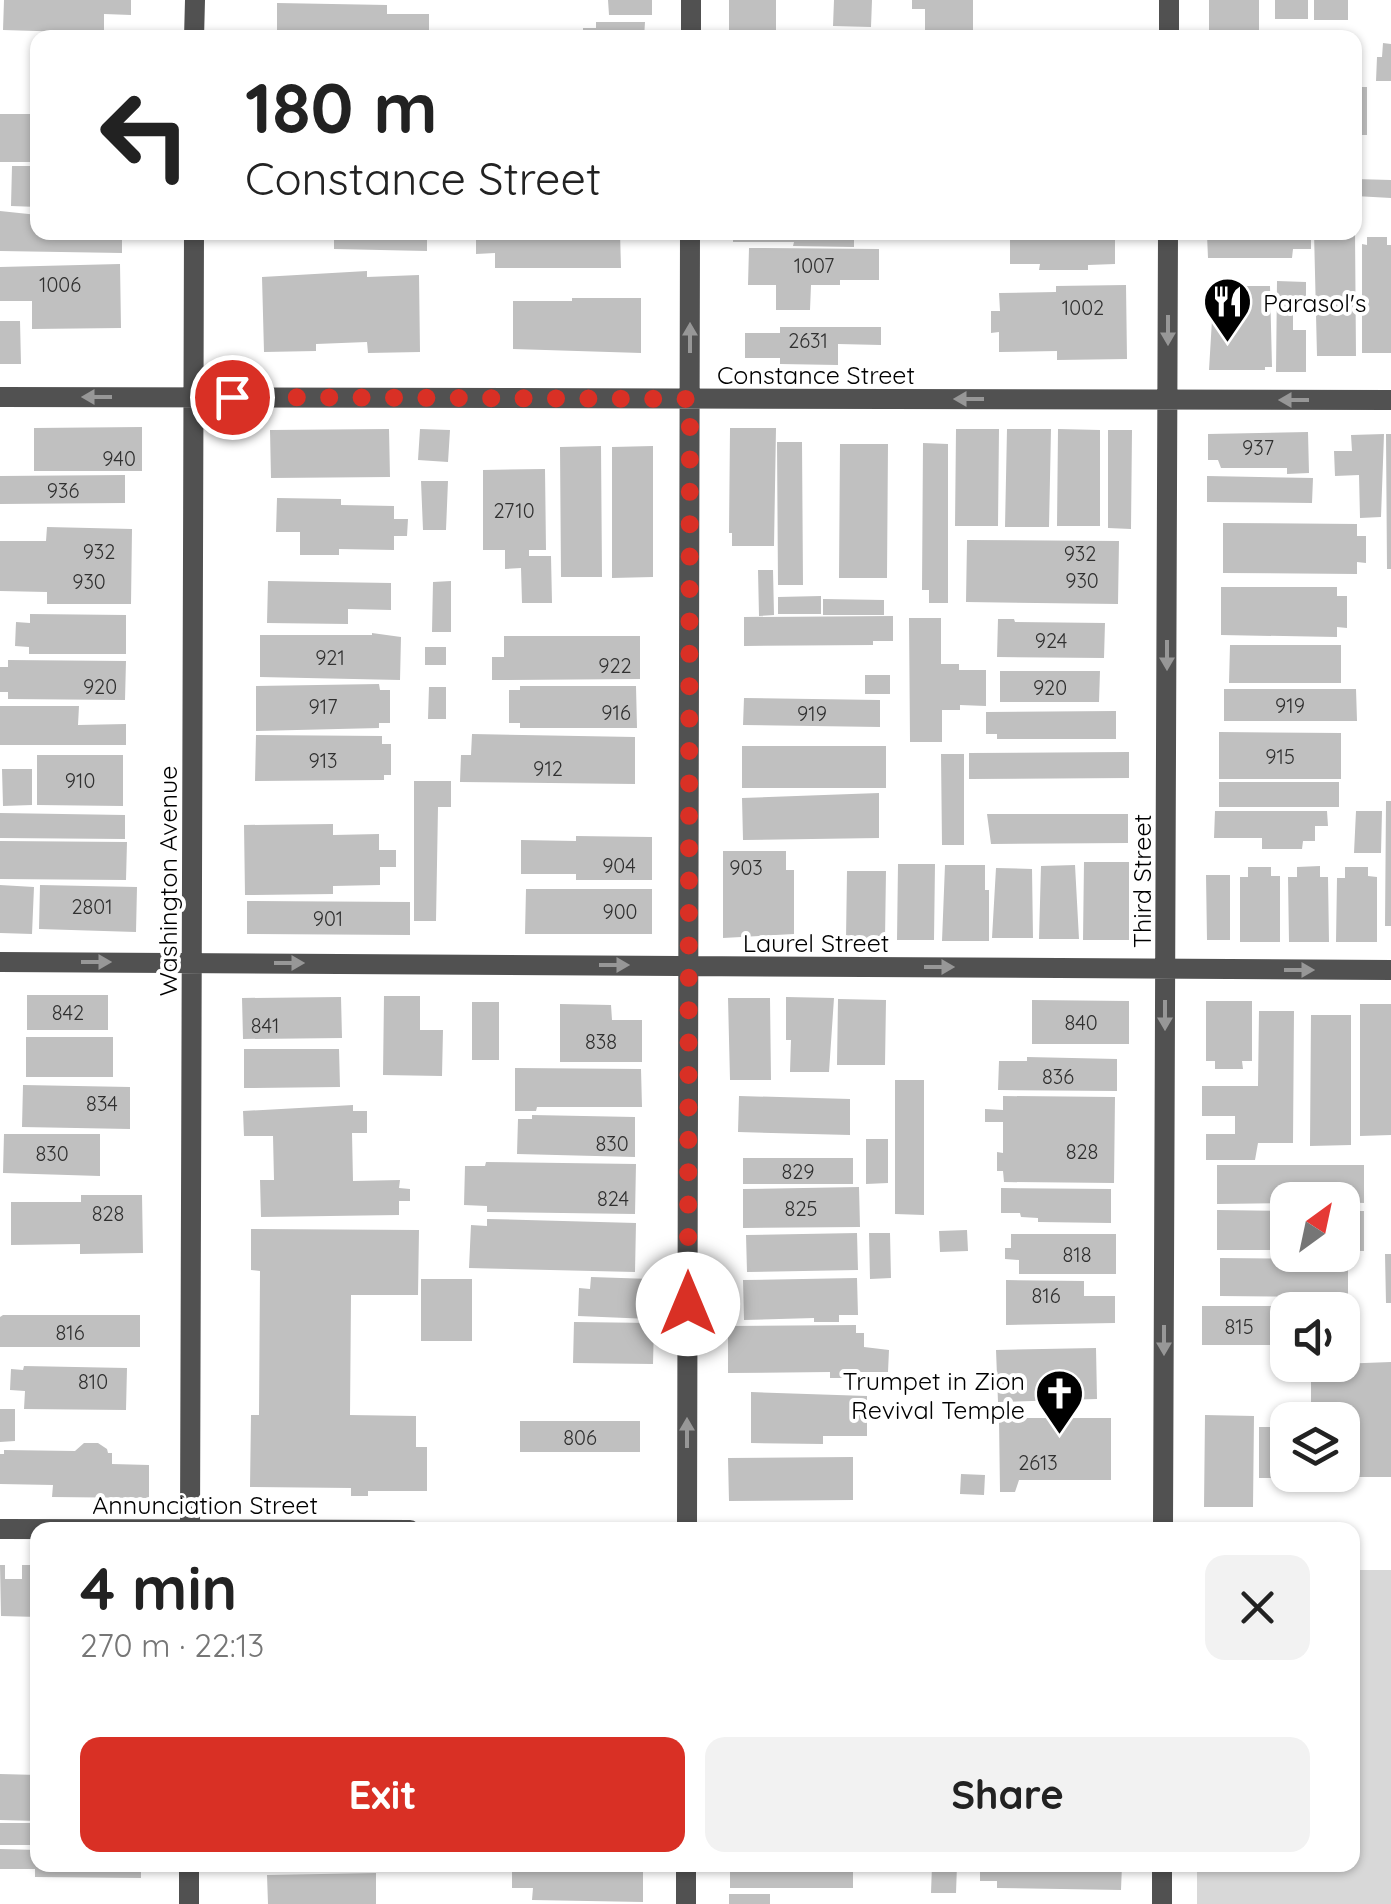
<!DOCTYPE html>
<meta charset="utf-8">
<style>
:root{--surface:#fff;--page:#f2f2f2;--text:#222;--muted:#767676;--accent:#d93025}
body{margin:0;font-family:Quicksand,sans-serif;background:var(--page);color:var(--text);height:100vh;display:flex;flex-direction:column;font-size:38px;white-space:nowrap}
*{box-sizing:border-box;margin:0}
p{font-size:32px;color:var(--muted)}
.icon{flex:none;width:55px;height:55px;fill:none;stroke:currentColor;stroke-width:2;stroke-linecap:round;stroke-linejoin:round}
.map{position:relative;flex:1;overflow:hidden}
.panel{position:absolute;left:30px;top:1522px;width:1330px;height:350px;display:flex;flex-direction:column;background:var(--surface);border-radius:20px;box-shadow:0 2px 8px #0004}
.panel>*{flex:none}
.banner{position:absolute;left:30px;top:30px;width:1332px;height:210px;border-radius:20px;box-shadow:0 2px 8px #0004;background:#fff;color:var(--text);overflow:hidden}
.needle{width:65px;rotate:33deg}
.tools{position:absolute;left:1270px;top:1182px;display:grid;gap:20px}
.tools a{display:grid;place-items:center;width:90px;height:90px;border-radius:20px;background:var(--surface);box-shadow:0 2px 8px #0004;font-size:50px}
.pin{position:absolute;display:grid;place-items:center;width:85px;height:85px;color:#fff;margin:-42px;border:5px solid #fff;border-radius:50%;box-shadow:0 2px 10px #0007}
.me{position:absolute;width:110px;margin:-55px;rotate:0deg;stroke-linejoin:round;filter:drop-shadow(0 0 8px #0008)}
.turn{display:flex;align-items:center;gap:35px;height:210px;padding:0 50px;font-size:45px}
.turn .icon{width:130px;height:130px;stroke-width:2.5}
.turn b{display:block;font-size:70px;line-height:85px}
.round{display:grid;place-items:center;flex:none;width:105px;height:105px;border-radius:20px;background:var(--page)}
.summary{display:flex;align-items:center;justify-content:space-between;height:170px;padding:0 50px}
h1{font-size:60px;font-weight:700;line-height:75px}
.cta{display:flex;gap:20px;margin-top:auto;padding:20px 50px}
.cta a{flex:1;height:115px;border-radius:20px;background:var(--accent);color:#fff;font-size:40px;font-weight:700;line-height:115px;text-align:center}
.cta a+a{background:var(--page);color:var(--text)}
.map>svg:first-child{display:block}
.green{fill:#d8d8d8}
.building{fill:#c0c0c0}
.lines{fill:none;stroke-linecap:round;stroke-linejoin:round}
.minor{stroke:#515151;stroke-width:20}
.oneway{fill:#979797}
.route{stroke:#d93025;stroke-width:18;stroke-dasharray:0 32.4}
.labels{text-anchor:middle;dominant-baseline:central;stroke-width:8;stroke-linejoin:round;paint-order:stroke}
.number-label{font-size:20px;fill:#303030}
.poi-label{font-size:25px;fill:#000;stroke:#fff;text-anchor:start}
.street-label{font-size:25px;fill:#000;stroke:#fff}
</style>
<div class="map">
<svg width="1391" height="1904" viewBox="0 0 1391 1904">
<rect width="100%" height="100%" fill="#fff"/>
<!-- green -->
<path class="green" d="M1353,1570H1391V1904H1197V1865H1352Z"/>
<!-- building -->
<path class="building" d="M4,0H131V15L104,14V33L3,30Z
M608,0H652V15H609Z
M729,0H776V31H729Z
M834,0H872L871,27L833,26Z
M912,0H973V38H925V9H912Z
M1209,0H1259V38H1209Z
M1275,0H1308V19H1275Z
M1314,0H1348V20H1314Z
M277,3L387,5V14H429V38H277Z
M596,22H645L644,38H583V28H596Z
M1383,43L1391,44V81H1376L1377,57H1382Z
M1355,87H1367V135H1355Z
M0,114H38V162H0Z
M12,166H38V207L11,206Z
M1355,179L1391,180V198L1355,196Z
M0,211L38,215V232H122V253L0,251Z
M334,232H427V251L334,249Z
M476,232H496V236L620,232L621,268H495V253L476,254Z
M733,232H854V247L793,246L794,242H733Z
M1010,232H1115V264L1088,265V270H1039L1040,264H1010Z
M1314,232H1355L1356,356H1317Z
M1311,234V249H1293L1292,258H1208L1207,235Z
M1367,237H1387V245H1391V353H1362V244L1367,245Z
M749,248L879,249V280H840V285H811L810,310H776V285H748Z
M120,264L121,328L32,329V301H0V267Z
M367,271V277L419,275L420,352L368,353L367,342L316,344V351L264,352L262,277Z
M1277,281L1306,282V307H1293V330H1306V372H1276Z
M1126,285L1127,359L1057,360V351L999,352V332L991,333V311H1000L999,293L1056,292V286Z
M1214,286H1270L1272,367H1265V370H1209Z
M572,298H641V353L513,349V301H572Z
M0,321H20L21,364H0Z
M780,327H881V345L838,344V365L780,364V358H745V333H780Z
M142,427V471H34V428Z
M730,428H776L774,546H732V533H729Z
M389,429L390,477L271,478L270,430Z
M420,429L450,430L448,462L418,460Z
M956,429H999L998,526H955Z
M1007,429H1051L1049,527H1005Z
M1058,429L1100,430V526H1057Z
M1108,430H1132L1131,529L1108,528Z
M1308,432L1309,473L1287,474V468H1221L1218,460H1208V434Z
M1384,434L1381,517L1360,518L1359,475L1335,476L1334,451H1352L1351,435Z
M1386,434H1391V569H1387Z
M777,442H802L803,585H778Z
M923,443L948,444V603H929V590H922Z
M840,444H888L887,578H839Z
M601,446L602,577H561L560,447Z
M653,446V577L612,578V447Z
M545,469L546,550H529V556H551L552,603H522L521,568L505,569V550H483V470Z
M125,475V503L0,504V476Z
M1207,476L1313,478L1312,503L1207,502Z
M421,481H448L446,530H423Z
M277,498L341,499V505L394,506V519H408L407,536H394V550L339,549V555H300V532H276Z
M1223,523L1357,524V536H1366V563L1357,562V574L1223,573Z
M47,527L132,529L131,604H47V592L0,591V541H46Z
M967,540L1119,541L1118,604L966,602Z
M758,570H773L774,615L759,616Z
M268,581L391,583V610L348,609V624L267,623Z
M451,581V632H432L433,582Z
M1221,587H1337V596H1347V628L1337,627V637L1221,635Z
M821,596V614H778V597Z
M823,599L884,600V615H823Z
M30,614L126,615V654H29V647L15,646L16,622L30,623Z
M893,616V641H873V645L744,646V617Z
M909,618H941V664H959V670H986V706L960,705V710H942V742H910Z
M998,619H1014L1015,622L1105,623L1104,658L997,657Z
M372,633L401,637L400,680L260,677V635H372Z
M504,636H640V679L492,680V657H504Z
M1230,645H1341V683H1229Z
M425,647H446V665H425Z
M8,660L126,661L125,700L8,699V692H0V667H8Z
M1000,671H1100L1099,702H1000Z
M865,675H890V694H865Z
M379,684L380,690H390V723H379V728L256,731V686Z
M520,686H636L637,728H520V723H509V690H520Z
M429,687H446V719H428Z
M1224,689H1356L1357,721H1224Z
M744,698L880,700V727L743,725Z
M0,706H79L78,725L126,724V745H0Z
M1116,711V739H997V734H986V712Z
M1219,732L1341,733V779H1219Z
M472,734L635,737V784L460,782L461,755H471Z
M256,735L382,736V744H391V775H384V780L255,781Z
M742,746H886V788H742Z
M1129,752V778L969,779V753Z
M941,754H964V845H942Z
M37,755H123V806L37,805Z
M2,769H32V805L3,806Z
M414,781H451V807H438L436,921H414Z
M1219,782H1339V807H1219Z
M879,793V838L743,840L742,798Z
M1386,801H1391V926H1385Z
M1215,811H1327L1328,826H1315V841H1303L1302,849H1262V838H1214Z
M1356,811H1382L1381,853H1354Z
M0,813L125,815V839L0,838Z
M987,814H1128V843L991,844Z
M333,824V835L379,834V850H396V867H380V885L333,886V894L245,895L244,825Z
M576,836L652,837V880H576V874H521V840L576,841Z
M0,841L127,842L126,880L0,879Z
M723,851H786V870H794V934L723,938Z
M1084,862H1129V940H1083Z
M898,864H935L934,940H897Z
M945,865H985V890H989V941H942Z
M1075,865L1079,939H1039L1041,866Z
M1320,866V877H1328L1329,942H1289L1288,877H1297V867Z
M1248,867H1271V876H1280V942H1240V877H1248Z
M1345,867H1368V876L1377,877V942H1336L1337,878H1345Z
M996,868L1032,869L1033,938H992Z
M847,871H886L885,940L846,939Z
M1206,875H1230V940H1207Z
M0,885L34,887L32,934L0,933Z
M40,885L137,887L136,932L39,929Z
M526,889H652V934H525Z
M247,901L410,902V935L247,934Z
M27,995H108V1030H27Z
M384,996H420V1030H443L442,1076L383,1075Z
M341,997L342,1038L243,1039L242,998Z
M786,997L834,998L829,1072H790L791,1040H786Z
M728,998H770L771,1080H730Z
M838,999L886,1000L885,1065H837Z
M1032,1000L1129,1001V1044H1032Z
M1206,1001H1252V1061H1242L1243,1069H1215V1061H1206Z
M472,1002H499V1060H472Z
M560,1004L611,1005L612,1020H642V1062H560Z
M1360,1004H1391V1135L1360,1136Z
M1259,1011H1294L1293,1143H1258L1255,1160H1206V1134H1235V1116H1202V1086H1258Z
M1311,1015H1351V1145L1310,1146Z
M26,1037H113V1077H26Z
M244,1049H339L340,1087L244,1088Z
M1027,1057L1117,1059V1091L998,1090L999,1061H1027Z
M515,1068L641,1069L642,1107H537L536,1111H515Z
M895,1080H924V1215L895,1214Z
M23,1085L130,1087V1129L22,1127Z
M739,1096L850,1099V1135L738,1132Z
M1003,1096L1115,1097L1114,1183L1004,1182L1003,1171H997V1152L1003,1153V1122H985V1109L1003,1110Z
M353,1105V1111H367V1133H352L353,1181L400,1180L399,1188L410,1189V1201H399V1215L261,1217L260,1180H274L273,1136H244L243,1111Z
M532,1115L635,1117V1157L517,1154L518,1119H532Z
M4,1134H100V1176L3,1173Z
M866,1139H888V1183L866,1184Z
M743,1158H853V1184H743Z
M486,1162L636,1164L635,1214L487,1212V1206L464,1205L465,1166H485Z
M1217,1165H1364V1203L1288,1200V1203L1217,1204Z
M859,1187L860,1227L743,1228V1189Z
M1001,1188L1111,1189V1223L1038,1222V1218L1021,1217L1020,1213H1001Z
M81,1195H142L143,1253L80,1254V1244L11,1245V1202H81Z
M1217,1210L1288,1211V1250H1217Z
M1342,1211H1364V1251H1342Z
M487,1219L636,1223L635,1272L469,1268L471,1225L487,1226Z
M251,1229L419,1230L418,1295H351L350,1415L416,1416V1447H427V1491H368V1496H351V1488L250,1487L251,1415H259L260,1271L251,1270Z
M967,1230L968,1251L940,1252L939,1231Z
M857,1233L858,1270L747,1272L746,1235Z
M869,1233H890L891,1278L870,1279Z
M1011,1234H1116V1274H1019V1260L1005,1259V1248H1011Z
M1385,1254H1391V1303H1386Z
M1220,1258L1348,1259V1297L1220,1296Z
M591,1277L651,1279L650,1319L578,1316L579,1288L590,1289Z
M857,1278L858,1315H839V1322H814V1318L744,1320L743,1280Z
M421,1279H472V1341H421Z
M1006,1280L1084,1281V1296H1115V1323L1006,1325Z
M1202,1306H1277V1345H1202Z
M3,1315H140V1347H0V1317Z
M574,1322L654,1323L653,1364L573,1363Z
M856,1325V1333H864V1347L889,1350L888,1372H856V1378H830V1372L728,1373V1326Z
M1096,1348L1097,1399L998,1402L996,1350Z
M1391,1362V1477H1342V1420H1311V1365Z
M24,1366L127,1368L126,1410L24,1409L25,1391L10,1390L11,1369L23,1370Z
M751,1392L867,1396V1436H823V1444L751,1443Z
M0,1409H15V1441L0,1442Z
M1205,1415L1254,1416L1253,1507H1204Z
M999,1418H1111V1480H1019L1015,1492H1000Z
M520,1421H640V1452H520Z
M1259,1427H1288V1478H1259Z
M84,1443H98L107,1449L108,1453H112V1464L149,1465V1498L52,1497L53,1485L0,1484V1454H4V1450L75,1451Z
M853,1457V1500L729,1501L728,1458Z
M961,1474L985,1475L984,1495L960,1494Z
M0,1565H5V1579H22V1565H38V1617L1,1616Z
M0,1774L38,1775V1821L0,1820Z
M0,1823H38V1845H0Z
M0,1849L38,1850V1865H141V1878L35,1877V1869H0Z
M532,1865H643V1902L532,1900L533,1888H512V1871L532,1872Z
M730,1865H853V1888H730Z
M932,1865H957L956,1893H931Z
M980,1865H1122L1121,1890L997,1888V1881H980Z
M376,1873V1904H268L267,1875Z
M729,1894H770V1904H729Z"/>
<g class="lines">
<!-- minor -->
<path class="minor" d="M194,38L195,0
M691,38V0
M1169,38V0
M0,397L1391,400
M0,962L1391,970
M0,1529L410,1530
M190,1530L194,232
M687,1530L690,232
M1163,1530L1168,232
M189,1904V1865
M686,1904V1865
M1162,1904V1865"/>
</g>
<!-- one-way arrows -->
<defs><path id="oneway-solid" d="M-6-.8H1V-3.2L6.5 0L1 3.2V.8H-6Z" transform="scale(2.5)"/></defs>
<g class="oneway">
<use href="#oneway-solid" transform="translate(1168 330) rotate(90)"/>
<use href="#oneway-solid" transform="translate(690 338) rotate(-90)"/>
<use href="#oneway-solid" transform="translate(97 397) rotate(-180)"/>
<use href="#oneway-solid" transform="translate(969 399) rotate(-180)"/>
<use href="#oneway-solid" transform="translate(1294 400) rotate(-180)"/>
<use href="#oneway-solid" transform="translate(1167 655) rotate(90)"/>
<use href="#oneway-solid" transform="translate(96 962)"/>
<use href="#oneway-solid" transform="translate(289 963)"/>
<use href="#oneway-solid" transform="translate(614 965)"/>
<use href="#oneway-solid" transform="translate(939 967)"/>
<use href="#oneway-solid" transform="translate(1299 970)"/>
<use href="#oneway-solid" transform="translate(1165 1015) rotate(90)"/>
<use href="#oneway-solid" transform="translate(1164 1340) rotate(90)"/>
<use href="#oneway-solid" transform="translate(687 1433) rotate(-90)"/>
</g>
<g class="lines">
<!-- route -->
<path class="route" d="M232,397L690,399L688,1304"/>
</g>
<!-- icons -->
<defs>
<symbol id="restaurant-pin" viewBox="-11 -11 22 30"><path d="M0 17L-7.5 6A9.5 9.5 0 1 1 7.5 6Z" fill="#000" stroke="#fff"/><path d="M-5-6h1v4h1v-4h1v4h1v-4h1v5L-1.5 .5V6h-2V.5L-5-1ZM5-6V6H3V1.5H1.5Q1.5-4 5-6Z" fill="#fff"/></symbol>
<symbol id="church-pin" viewBox="-11 -11 22 30"><path d="M0 17L-7.5 6A9.5 9.5 0 1 1 7.5 6Z" fill="#000" stroke="#fff"/><path d="M-1.2-6h2.4v3.5h3.3v2.4h-3.3V6h-2.4V-.1h-3.3v-2.4h3.3Z" fill="#fff"/></symbol>
</defs>
<g fill-rule="evenodd">
<use href="#restaurant-pin" x="1200" y="274" width="55" height="75"/>
<use href="#church-pin" x="1032" y="1366" width="55" height="75"/>
</g>
<g class="labels">
<!-- number labels -->
<g class="number-label">
<text x="814" y="265">1007</text>
<text x="60" y="284">1006</text>
<text x="1083" y="307">1002</text>
<text x="808" y="340">2631</text>
<text x="1258" y="447">937</text>
<text x="119" y="458">940</text>
<text x="63" y="490">936</text>
<text x="514" y="510">2710</text>
<text x="99" y="551">932</text>
<text x="1080" y="553">932</text>
<text x="1082" y="580">930</text>
<text x="89" y="581">930</text>
<text x="1051" y="640">924</text>
<text x="330" y="657">921</text>
<text x="615" y="665">922</text>
<text x="100" y="686">920</text>
<text x="1050" y="687">920</text>
<text x="1290" y="705">919</text>
<text x="323" y="706">917</text>
<text x="616" y="712">916</text>
<text x="812" y="713">919</text>
<text x="1280" y="756">915</text>
<text x="323" y="760">913</text>
<text x="548" y="768">912</text>
<text x="80" y="780">910</text>
<text x="619" y="865">904</text>
<text x="746" y="867">903</text>
<text x="92" y="906">2801</text>
<text x="620" y="911">900</text>
<text x="328" y="918">901</text>
<text x="68" y="1012">842</text>
<text x="1081" y="1022">840</text>
<text x="265" y="1025">841</text>
<text x="601" y="1041">838</text>
<text x="1058" y="1076">836</text>
<text x="102" y="1103">834</text>
<text x="612" y="1143">830</text>
<text x="1082" y="1151">828</text>
<text x="52" y="1153">830</text>
<text x="798" y="1171">829</text>
<text x="613" y="1198">824</text>
<text x="801" y="1208">825</text>
<text x="108" y="1213">828</text>
<text x="1077" y="1254">818</text>
<text x="1046" y="1295">816</text>
<text x="1239" y="1326">815</text>
<text x="70" y="1332">816</text>
<text x="93" y="1381">810</text>
<text x="580" y="1437">806</text>
<text x="1038" y="1462">2613</text>
</g>
<!-- poi labels -->
<g class="poi-label">
<text x="1263" y="302">Parasol's</text>
<text x="1025" y="1380" text-anchor="end">Trumpet in Zion<tspan x="1025" dy="29">Revival Temple</tspan></text>
</g>
<!-- street labels -->
<g class="street-label">
<text x="816" y="374">Constance Street</text>
<text transform="translate(167 881) rotate(-90)">Washington Avenue</text>
<text transform="translate(1141 881) rotate(-90)">Third Street</text>
<text x="816" y="942">Laurel Street</text>
<text x="205" y="1504">Annunciation Street</text>
</g>
</g>
</svg>
<div class="tools">
<a><svg class="needle" viewBox="-14 -14 28 28"><path d="M0-13l5 13h-10z" fill="#e53935"/><path d="M0 13l5-13h-10z" fill="#767676"/></svg></a>
<a><svg class="icon" aria-label="sound" viewBox="0 0 24 24"><path d="M4 9h4l5-4v14l-5-4H4zM17 9q2 3 0 6"/></svg></a>
<a><svg class="icon" aria-label="layers" viewBox="0 0 24 24"><path d="M12 4l9 5-9 5-9-5zM3 14l9 5 9-5"/></svg></a>
</div>
<div class="pin" style="left:232px;top:397px;background:#d93025"><svg class="icon" aria-label="arrive" viewBox="0 0 24 24"><path d="M6 21V4h12l-3 4 3 4H6"/></svg></div>
<svg class="me" style="left:688px;top:1304px" viewBox="-20 -20 40 40"><circle r="19" fill="#fff"/><path d="M0-13L10 11 0 6-10 11z" fill="#d93025"/></svg>
<div class="banner">
<div class="turn"><svg class="icon" aria-label="left" viewBox="0 0 24 24"><path d="M17 20v-9H6M10 6l-5 5 5 5"/></svg><div><b>180 m</b>Constance Street</div></div>
</div>
<section class="panel">
<div class="summary"><div><h1>4 min</h1><p>270 m · 22:13</p></div><a class="round"><svg class="icon" aria-label="close" viewBox="0 0 24 24"><path d="M6 6l12 12M18 6L6 18"/></svg></a></div>
<div class="cta"><a>Exit</a><a>Share</a></div>
</section>
</div>
